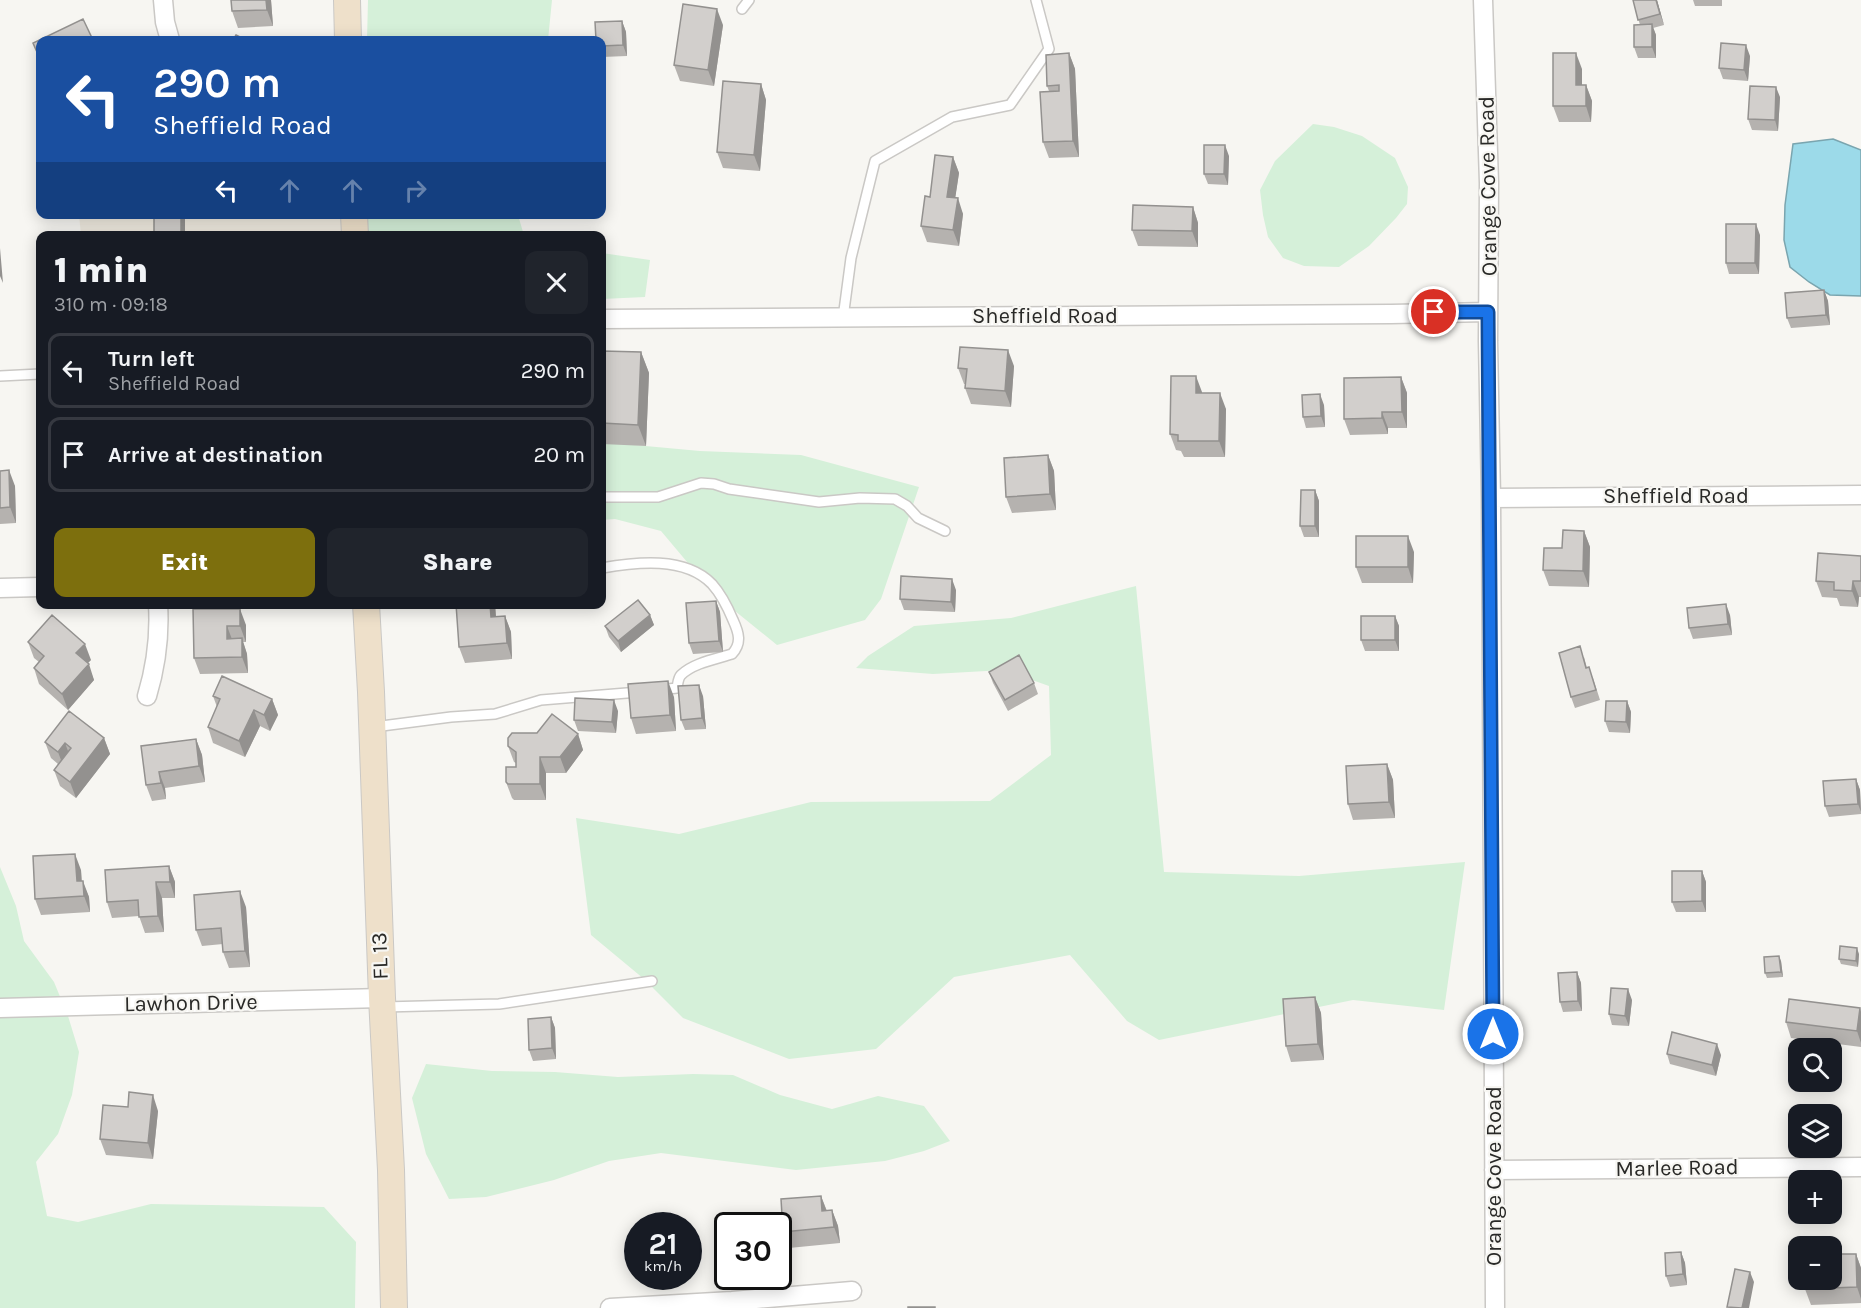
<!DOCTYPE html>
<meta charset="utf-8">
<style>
:root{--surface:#171b24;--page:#20242c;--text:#f1f3f6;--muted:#9ea1a6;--line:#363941;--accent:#7d6f0d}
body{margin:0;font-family:Karla,sans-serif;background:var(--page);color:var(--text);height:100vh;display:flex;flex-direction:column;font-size:22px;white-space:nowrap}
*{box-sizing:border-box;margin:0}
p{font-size:20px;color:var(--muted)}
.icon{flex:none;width:33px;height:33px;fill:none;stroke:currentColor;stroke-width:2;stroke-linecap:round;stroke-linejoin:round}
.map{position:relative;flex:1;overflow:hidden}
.panel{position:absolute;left:36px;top:231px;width:570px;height:378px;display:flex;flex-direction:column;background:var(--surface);border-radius:12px;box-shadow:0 3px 15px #0003}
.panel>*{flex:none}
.guide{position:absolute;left:36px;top:36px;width:570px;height:183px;border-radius:12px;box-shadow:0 3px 15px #0003;background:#1a4fa0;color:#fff;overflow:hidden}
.controls{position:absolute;left:1788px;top:1038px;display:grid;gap:12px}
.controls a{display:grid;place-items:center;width:54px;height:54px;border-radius:12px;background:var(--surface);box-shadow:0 3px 15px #0003;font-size:30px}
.speed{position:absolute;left:624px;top:1212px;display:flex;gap:12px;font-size:30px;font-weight:700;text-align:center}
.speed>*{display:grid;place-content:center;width:78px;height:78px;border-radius:50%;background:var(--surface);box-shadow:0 3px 15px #0003;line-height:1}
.speed small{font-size:15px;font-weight:400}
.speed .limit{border:3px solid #111;border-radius:9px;background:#fff;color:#111}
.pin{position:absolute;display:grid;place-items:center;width:51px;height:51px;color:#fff;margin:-26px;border:3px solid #fff;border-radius:50%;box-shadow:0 2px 6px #0007}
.me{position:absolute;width:66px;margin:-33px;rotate:0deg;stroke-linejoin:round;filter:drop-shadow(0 0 4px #0008)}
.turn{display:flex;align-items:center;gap:21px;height:126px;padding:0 18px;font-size:27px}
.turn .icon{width:78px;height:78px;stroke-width:2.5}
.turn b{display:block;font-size:42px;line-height:51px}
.lanes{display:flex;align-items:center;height:57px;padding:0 18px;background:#0003;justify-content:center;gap:30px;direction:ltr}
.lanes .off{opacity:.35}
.round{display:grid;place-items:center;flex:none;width:63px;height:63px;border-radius:12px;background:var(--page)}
.head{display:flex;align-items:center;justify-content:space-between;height:102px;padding:0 18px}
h1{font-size:36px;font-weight:800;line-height:45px}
.action{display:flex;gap:12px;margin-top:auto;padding:12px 18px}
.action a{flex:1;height:69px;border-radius:12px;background:var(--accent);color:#fff;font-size:24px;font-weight:800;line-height:69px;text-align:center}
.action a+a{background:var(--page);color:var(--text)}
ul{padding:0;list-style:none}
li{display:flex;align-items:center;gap:18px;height:75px;margin:0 12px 9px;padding:0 6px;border:3px solid var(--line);border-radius:12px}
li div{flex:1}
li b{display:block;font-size:22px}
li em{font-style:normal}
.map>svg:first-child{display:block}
.built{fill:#efeadf}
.green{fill:#d5f0d9}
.water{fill:#9cdae9;stroke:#7aa5af;stroke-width:1.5}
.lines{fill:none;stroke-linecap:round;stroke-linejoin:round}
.service-casing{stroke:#cac8c5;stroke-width:12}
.minor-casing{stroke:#cac8c5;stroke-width:21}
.secondary-casing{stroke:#cac8c5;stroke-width:28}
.service{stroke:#fff;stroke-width:9}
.minor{stroke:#fff;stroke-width:18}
.secondary{stroke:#eee0ca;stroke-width:26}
.wall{fill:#b5b2af}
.shaded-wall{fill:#93918f}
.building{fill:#d2cfcc;stroke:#93918f;stroke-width:1.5}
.route-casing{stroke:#114b97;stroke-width:15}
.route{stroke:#1a73e8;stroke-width:10}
.labels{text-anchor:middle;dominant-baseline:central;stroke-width:4.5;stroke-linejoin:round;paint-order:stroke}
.street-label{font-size:22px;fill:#292927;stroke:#f7f6f2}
</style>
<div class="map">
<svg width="1861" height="1308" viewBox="0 0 1861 1308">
<rect width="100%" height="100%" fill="#f7f6f2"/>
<!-- built -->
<path class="built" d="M79,215H345L346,235H81Z"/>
<!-- green -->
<path class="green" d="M368,0H552L548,40H367Z
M1313,124L1334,127L1362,136L1395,158L1408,187L1407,204L1396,218L1369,246L1339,267L1304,266L1283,258L1268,237L1263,215L1260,190L1275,161Z
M365,215H518L523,232L536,235H367Z
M602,253L650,260L645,297L602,299Z
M602,442L700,451L801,455L919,487L881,599L865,620L777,645L714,594L661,531L615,519L602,520Z
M1136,586L1164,872L1299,876L1465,862L1444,1010L1353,1000L1159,1040L1127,1021L1070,955L954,977L876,1049L789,1059L683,1018L644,979L591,935L576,818L679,834L811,802L990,801L1051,755L1049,686L1004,670L933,674L856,668L868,656L914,626L1011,618Z
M0,867L16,906L24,941L54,982L68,1016L79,1052L72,1095L58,1134L36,1162L47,1216L78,1222L151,1204L324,1207L356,1242L355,1308H0Z
M426,1064L492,1071L555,1072L618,1077L693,1074L733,1075L780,1095L832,1109L878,1096L924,1106L950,1141L924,1151L885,1161L796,1170L661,1153L609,1161L554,1180L486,1197L449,1199L426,1154L412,1098Z"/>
<!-- water -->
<path class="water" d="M1833,139L1861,150V296L1830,295L1809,282L1790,267L1784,240L1785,205L1793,144Z"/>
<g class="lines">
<defs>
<path id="service" d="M742,9L749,0
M843,318L851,258L875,161L952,117L1010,105L1049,49L1036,0
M0,376L40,374
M602,497H658L701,483L714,484L729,489L819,502L860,498L895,499L907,506L918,518L945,531
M602,568C636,562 685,556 712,584C721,594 728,608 733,620C739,633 742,643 732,654C716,659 693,663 681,675C678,678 678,683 677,688L659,690
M374,727L451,717L495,714L541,700L639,692
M384,1007L499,1004L652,981"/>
<path id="minor" d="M163,0L165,22L170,40
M1483,0L1489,183L1488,341L1491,498L1495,1308
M602,319L1391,314L1488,312
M1491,498L1861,495
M0,588L40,587
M147,696C156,666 160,636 158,604
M0,1008L382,998
M1494,1170L1861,1167
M610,1308L732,1301L852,1291"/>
<path id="secondary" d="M347,0L348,40
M354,214L355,236
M366,604L371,692L382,998L391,1170L394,1308"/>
</defs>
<!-- service casing -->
<use href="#service" class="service-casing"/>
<!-- minor casing -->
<use href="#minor" class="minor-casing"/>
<!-- secondary casing -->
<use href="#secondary" class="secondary-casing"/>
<!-- service -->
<use href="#service" class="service"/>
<!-- minor -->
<use href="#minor" class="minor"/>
<!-- secondary -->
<use href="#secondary" class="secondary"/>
</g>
<!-- wall -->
<path class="wall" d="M231,0H271L273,26L238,28L232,11Z
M1633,0H1657L1664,25L1653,28L1656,35V58H1638L1634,47L1640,25Z
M1693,0H1722V6H1695Z
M622,21L626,32L627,56L602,57V40Z
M723,25L714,86L680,81L674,65Z
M1069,53L1075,69L1079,157L1049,158L1043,142L1049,91L1047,86Z
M1750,56L1748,81L1723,79L1719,68Z
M1582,69V85H1586L1592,101L1591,122H1559L1553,106Z
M761,84L766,100L760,171L723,168L717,152Z
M1780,97L1778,131L1752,130L1748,119Z
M1229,156L1228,185L1208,184L1204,174Z
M953,157L959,173L955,198L963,214L959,246L927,242L921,226L930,197Z
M1193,207L1198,223V247L1138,246L1132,230Z
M185,216V236H155L154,232Z
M1760,235L1759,274H1729L1726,263Z
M1824,290L1828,301L1830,325L1791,328L1787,318Z
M602,351L641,352L649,373L646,446L602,444Z
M1014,366L1011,407L971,404L965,388L966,384H964L958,368Z
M1401,377L1407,393V428H1388V434L1350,435L1344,419Z
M1202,393L1226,409L1225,457H1184L1181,451L1176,450L1170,434Z
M1324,405L1325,427L1306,428L1303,417Z
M1048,455L1054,471L1056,510L1012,513L1006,497Z
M0,471L15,486L16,523L0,524Z
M1315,490L1319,501V537H1304L1300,526Z
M1584,531L1590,547L1589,587L1549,586L1543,570L1562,548Z
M1414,552L1413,583H1362L1356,567Z
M1861,556V597H1859L1858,607L1840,606L1837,598L1822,597L1816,581Z
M956,590L955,612L904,610L900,599Z
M716,601L720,612L723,652L693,654L689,643Z
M456,604H495L496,617L505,616L511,632L512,659L465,663L459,647Z
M193,609L246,625V642H243L247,654L248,673L200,674L194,658Z
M650,615L654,625L621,652L609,637L605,626Z
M1730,615L1732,635L1693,639L1689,628Z
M1395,616L1399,626V651H1365L1361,640Z
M28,642L91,660L87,663L94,680L68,710L39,684L34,668L39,662L34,658Z
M1584,657L1587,668L1593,678L1600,700L1575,708L1571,697Z
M989,672L1034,683L1038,694L1008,711L993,683Z
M213,696L272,699L278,715L270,731L260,726L245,757L213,743L208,727L217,707Z
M703,696L706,729L685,730L681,720Z
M674,697L676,731L636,734L631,718Z
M1627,701L1631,712L1630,733L1609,732L1605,721Z
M618,711L616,733L578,731L574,720Z
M578,734L583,750L566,773H546V800H514L512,798L506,782L516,767V763L514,762L508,746Z
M104,738L110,754L76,798L60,786L54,770L58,764L51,758L45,742Z
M196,739L202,755L205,782L165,788L166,799L152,801L146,785Z
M1387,764L1393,780L1395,818L1353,820L1348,804Z
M1856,779L1860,790L1861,814L1829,817L1825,806Z
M169,866L175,882V898H162L164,932L145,933L139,916L112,918L107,902Z
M81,870L82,881L89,897L90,912L41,915L35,899Z
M1702,871L1706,882V912H1676L1672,902Z
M246,907L250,967L229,968L223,952V944L202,946L196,930Z
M1859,954L1858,967L1841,964L1839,959Z
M1781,961L1783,977L1767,978L1765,973Z
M1577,972L1581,983L1582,1011L1563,1012L1560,1002Z
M1315,997L1321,1013L1324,1060L1291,1062L1286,1046Z
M1632,1000L1629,1026L1612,1025L1609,1014Z
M1860,1008L1861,1012V1047L1791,1038L1786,1022Z
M551,1017L555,1028L556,1059L533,1061L529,1050Z
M1667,1054L1721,1055L1716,1076L1670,1064Z
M158,1111L153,1159L106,1155L100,1139Z
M821,1196L827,1211L832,1210L838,1226L840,1243L789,1248L783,1232Z
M1681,1252L1685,1263L1687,1285L1670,1287L1666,1276Z
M1856,1254L1861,1268V1303L1811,1305L1805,1289Z"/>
<!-- shaded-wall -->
<path class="shaded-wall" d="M266,0H271L273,26L267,10Z
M1656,0H1657L1664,25L1660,14Z
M717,9L723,25L714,86L708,70Z
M622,21L626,32L627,56L623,45Z
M1652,24L1656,35V58L1652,47Z
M1746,45L1750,56L1748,81L1744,70Z
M1069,53L1075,69L1079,157L1073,141Z
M1576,53L1582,69V101L1576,85Z
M761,84L766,100L760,171L754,155Z
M1586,85L1592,101L1591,122L1586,106Z
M1776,87L1780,97L1778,131L1775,120Z
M1225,145L1229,156L1228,185L1224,174Z
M953,157L959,173L953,213L947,197Z
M958,198L963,214L959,246L953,230Z
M1193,207L1198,223V247L1192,231Z
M181,214H184L185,216V236H182L181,232Z
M1756,224L1760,235L1759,274L1755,263Z
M0,247V248L3,283L0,276Z
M1824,290L1828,301L1830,325L1826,315Z
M1008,350L1014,366L1011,407L1005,391Z
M641,352L649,373L646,446L638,425Z
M1196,376L1202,392V409L1196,393Z
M1401,377L1407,393V428L1402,412Z
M1220,393L1226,409L1225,457L1219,441Z
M1320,394L1324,405L1325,427L1321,416Z
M1382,412L1388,428V434L1382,418Z
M1048,455L1054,471L1056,510L1050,494Z
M9,470L15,486L16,523L10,507Z
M1315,490L1319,501V537L1315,526Z
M1584,531L1590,547L1589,587L1583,571Z
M1408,536L1414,552L1413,583L1408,567Z
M952,579L956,590L955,612L951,602Z
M1853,581L1859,597L1858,607L1852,591Z
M716,601L720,612L723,652L719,641Z
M490,604H495L497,633L491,617Z
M1726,604L1730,615L1732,635L1728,624Z
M240,609L246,625V642L240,626Z
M650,615L654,625L621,652L618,641Z
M505,616L511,632L512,659L507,643Z
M1395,616L1399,626V651L1395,640Z
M227,626L233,642L227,639Z
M242,638L247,654L248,673L242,657Z
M85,644L91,660L82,669L76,653Z
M89,664L94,680L68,710L62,694Z
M668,681L674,697L676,731L670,715Z
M699,685L703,696L706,729L702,718Z
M272,699L278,715L270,731L264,715Z
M614,700L618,711L616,733L612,722Z
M1627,701L1631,712L1630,733L1626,722Z
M254,710L260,726L245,757L239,741Z
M578,734L583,750L566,773L560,757Z
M104,738L110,754L76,798L70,782Z
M196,739L202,755L205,782L199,766Z
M65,743L71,759L64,768L58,752Z
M540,757L546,773V800L540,784Z
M1387,764L1393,780L1395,818L1389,802Z
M159,772L165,788L166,799L161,783Z
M1856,779L1860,790L1861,812L1858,804Z
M75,854L81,870L82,897L77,881Z
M169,866L175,882V898L170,882Z
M1702,871L1706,882V912L1702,901Z
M83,881L89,897L90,912L84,896Z
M156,882L162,898L164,932L158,916Z
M240,891L246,907L250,967L245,951Z
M1857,948L1859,954L1858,967L1856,961Z
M1779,956L1781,961L1783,977L1781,972Z
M1577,972L1581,983L1582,1011L1578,1001Z
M1628,989L1632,1000L1629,1026L1625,1016Z
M1315,997L1321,1013L1324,1060L1318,1044Z
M1860,1008L1861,1012V1043L1857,1031Z
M551,1017L555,1028L556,1059L552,1048Z
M1717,1044L1721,1055L1716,1076L1712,1065Z
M153,1095L158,1111L153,1159L148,1143Z
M821,1196L827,1212L822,1211Z
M832,1210L838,1226L840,1243L834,1227Z
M1681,1252L1685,1263L1687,1285L1683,1274Z
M1856,1254L1861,1268V1299L1857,1287Z
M1750,1272L1754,1282L1749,1308H1742Z"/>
<!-- building -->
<path class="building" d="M231,0H266L267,10L232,11Z
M1633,0H1656L1660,14L1638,20Z
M683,4L717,9L708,70L674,65Z
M83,19L93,40H40V59L33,43Z
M622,21L623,45L602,46V40H596L595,22Z
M1652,24V47H1634V25Z
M236,35L246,40H233Z
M1721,43L1746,45L1744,70L1719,68Z
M1069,53L1073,141L1043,142L1040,92L1059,91V85L1047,86L1046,55Z
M1553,53H1576V85H1586V106H1553Z
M723,81L761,84L754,155L717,152Z
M1750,86L1776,87L1775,120L1748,119Z
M1204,145H1225L1224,174H1204Z
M935,155L953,157L947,197L958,198L953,230L921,226L925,196L930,197Z
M1133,205L1193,207L1192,231L1132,230Z
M154,214H181V232H154Z
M1726,224H1756L1755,263H1726Z
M1824,290L1826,315L1787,318L1785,293Z
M960,347L1008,350L1005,391L965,388L967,369L958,368Z
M602,351L641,352L638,425L602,423Z
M1171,376H1196V393H1220L1219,441H1178V435L1170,434Z
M1401,377L1402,412H1382V418L1344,419V378Z
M1320,394L1321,416L1303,417L1302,395Z
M37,442H40V514L38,515Z
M1048,455L1050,494L1006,497L1004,458Z
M9,470L10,507L0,508V471Z
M1301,490H1315V526H1300Z
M1563,530L1584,531L1583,571L1543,570L1544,548H1562Z
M1356,536H1408V567H1356Z
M1818,553L1861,556V581H1853L1852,591L1834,590V582L1816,581Z
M901,576L952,579L951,602L900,599Z
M638,600L650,615L618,641L605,626Z
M716,601L719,641L689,643L686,603Z
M456,604H490L491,617L505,616L507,643L459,647Z
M1726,604L1728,624L1689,628L1687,608Z
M193,609H240V626H227V639L242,638V657L194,658Z
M52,615L85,644L76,653L89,664L62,694L34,668L44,656L28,642Z
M1361,616H1395V640H1361Z
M1580,646L1586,668L1589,667L1596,690L1571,697L1559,653Z
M1019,655L1034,683L1005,700L989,672Z
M222,676L272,699L264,715L254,710L239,741L208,727L220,699L213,696Z
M668,681L670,715L631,718L628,684Z
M699,685L702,718L681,720L678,686Z
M575,698L614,700L612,722L574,720Z
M1606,701H1627L1626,722L1605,721Z
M69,711L104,738L70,782L54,770L71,748L65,743L58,752L45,742Z
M552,714L578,734L560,757H540V784H508L506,782V767H516V752L508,746V738L512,733H537Z
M196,739L199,766L159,772L161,783L146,785L141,746Z
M1387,764L1389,802L1348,804L1346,766Z
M1856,779L1858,804L1825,806L1823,781Z
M75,854L77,881H83L84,896L35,899L33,856Z
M169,866L170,882H156L158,916L139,917L138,900L107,902L105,870Z
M1672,871H1702V901L1672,902Z
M240,891L245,951L223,952L221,928L196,930L194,895Z
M1840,946L1857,948L1856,961L1839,959Z
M1779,956L1781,972L1765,973L1764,957Z
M1577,972L1578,1001L1560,1002L1558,973Z
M1611,988L1628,989L1625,1016L1609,1014Z
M1315,997L1318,1044L1286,1046L1283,999Z
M1789,999L1860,1008L1857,1031L1786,1022Z
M551,1017L552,1048L529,1050L528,1019Z
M1672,1032L1717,1044L1712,1065L1667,1054Z
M129,1092L153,1095L148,1143L100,1139L103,1105L128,1107Z
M821,1196L822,1211L832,1210L834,1227L783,1232L781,1199Z
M1681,1252L1683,1274L1666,1276L1665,1253Z
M1832,1254H1856L1857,1287L1805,1289V1280H1832Z
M1735,1269L1750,1272L1742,1308L1727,1307Z
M908,1307H935V1308H908Z"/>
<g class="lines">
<defs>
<path id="route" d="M1434,312H1488L1493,1034"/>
</defs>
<!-- route casing -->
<use href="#route" class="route-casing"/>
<!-- route -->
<use href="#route" class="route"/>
</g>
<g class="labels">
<!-- street labels -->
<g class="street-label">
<text transform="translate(1488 186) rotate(-91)">Orange Cove Road</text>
<text x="1045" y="316">Sheffield Road</text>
<text x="1676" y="496">Sheffield Road</text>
<text transform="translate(380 956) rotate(-92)">FL 13</text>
<text transform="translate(191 1003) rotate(-1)">Lawhon Drive</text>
<text transform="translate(1677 1168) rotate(-1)">Marlee Road</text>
<text transform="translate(1494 1176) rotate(-90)">Orange Cove Road</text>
</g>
</g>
</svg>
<div class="controls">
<a><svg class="icon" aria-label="search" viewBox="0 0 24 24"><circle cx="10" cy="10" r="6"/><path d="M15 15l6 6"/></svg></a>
<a><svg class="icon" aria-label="layers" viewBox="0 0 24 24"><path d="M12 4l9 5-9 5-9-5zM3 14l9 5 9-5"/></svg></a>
<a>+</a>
<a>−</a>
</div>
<div class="speed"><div>21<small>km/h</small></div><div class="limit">30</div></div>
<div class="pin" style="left:1434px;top:312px;background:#d93025"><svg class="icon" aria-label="arrive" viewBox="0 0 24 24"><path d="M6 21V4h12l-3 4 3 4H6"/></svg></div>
<svg class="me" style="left:1493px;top:1034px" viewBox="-20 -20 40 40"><circle r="17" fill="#1a73e8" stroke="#fff" stroke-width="3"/><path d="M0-11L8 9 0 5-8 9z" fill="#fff"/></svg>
<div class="guide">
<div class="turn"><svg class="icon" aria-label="left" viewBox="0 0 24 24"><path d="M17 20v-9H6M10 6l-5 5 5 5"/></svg><div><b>290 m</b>Sheffield Road</div></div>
<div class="lanes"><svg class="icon" aria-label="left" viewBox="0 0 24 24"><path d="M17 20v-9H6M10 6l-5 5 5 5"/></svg><svg class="icon off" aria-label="ahead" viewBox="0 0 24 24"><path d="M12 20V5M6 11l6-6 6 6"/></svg><svg class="icon off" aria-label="ahead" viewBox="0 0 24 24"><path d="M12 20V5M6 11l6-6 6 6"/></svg><svg class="icon off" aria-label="right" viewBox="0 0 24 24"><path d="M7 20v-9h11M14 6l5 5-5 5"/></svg></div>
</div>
<section class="panel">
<div class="head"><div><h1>1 min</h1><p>310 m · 09:18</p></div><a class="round"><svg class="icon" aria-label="close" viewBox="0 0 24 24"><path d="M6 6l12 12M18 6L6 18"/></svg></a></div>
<ul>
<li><svg class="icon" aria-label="left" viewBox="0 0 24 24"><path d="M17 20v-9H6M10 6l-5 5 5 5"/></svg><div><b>Turn left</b><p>Sheffield Road</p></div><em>290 m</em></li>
<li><svg class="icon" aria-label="arrive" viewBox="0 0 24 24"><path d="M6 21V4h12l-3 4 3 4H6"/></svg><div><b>Arrive at destination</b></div><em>20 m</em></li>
</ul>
<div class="action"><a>Exit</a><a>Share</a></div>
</section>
</div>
